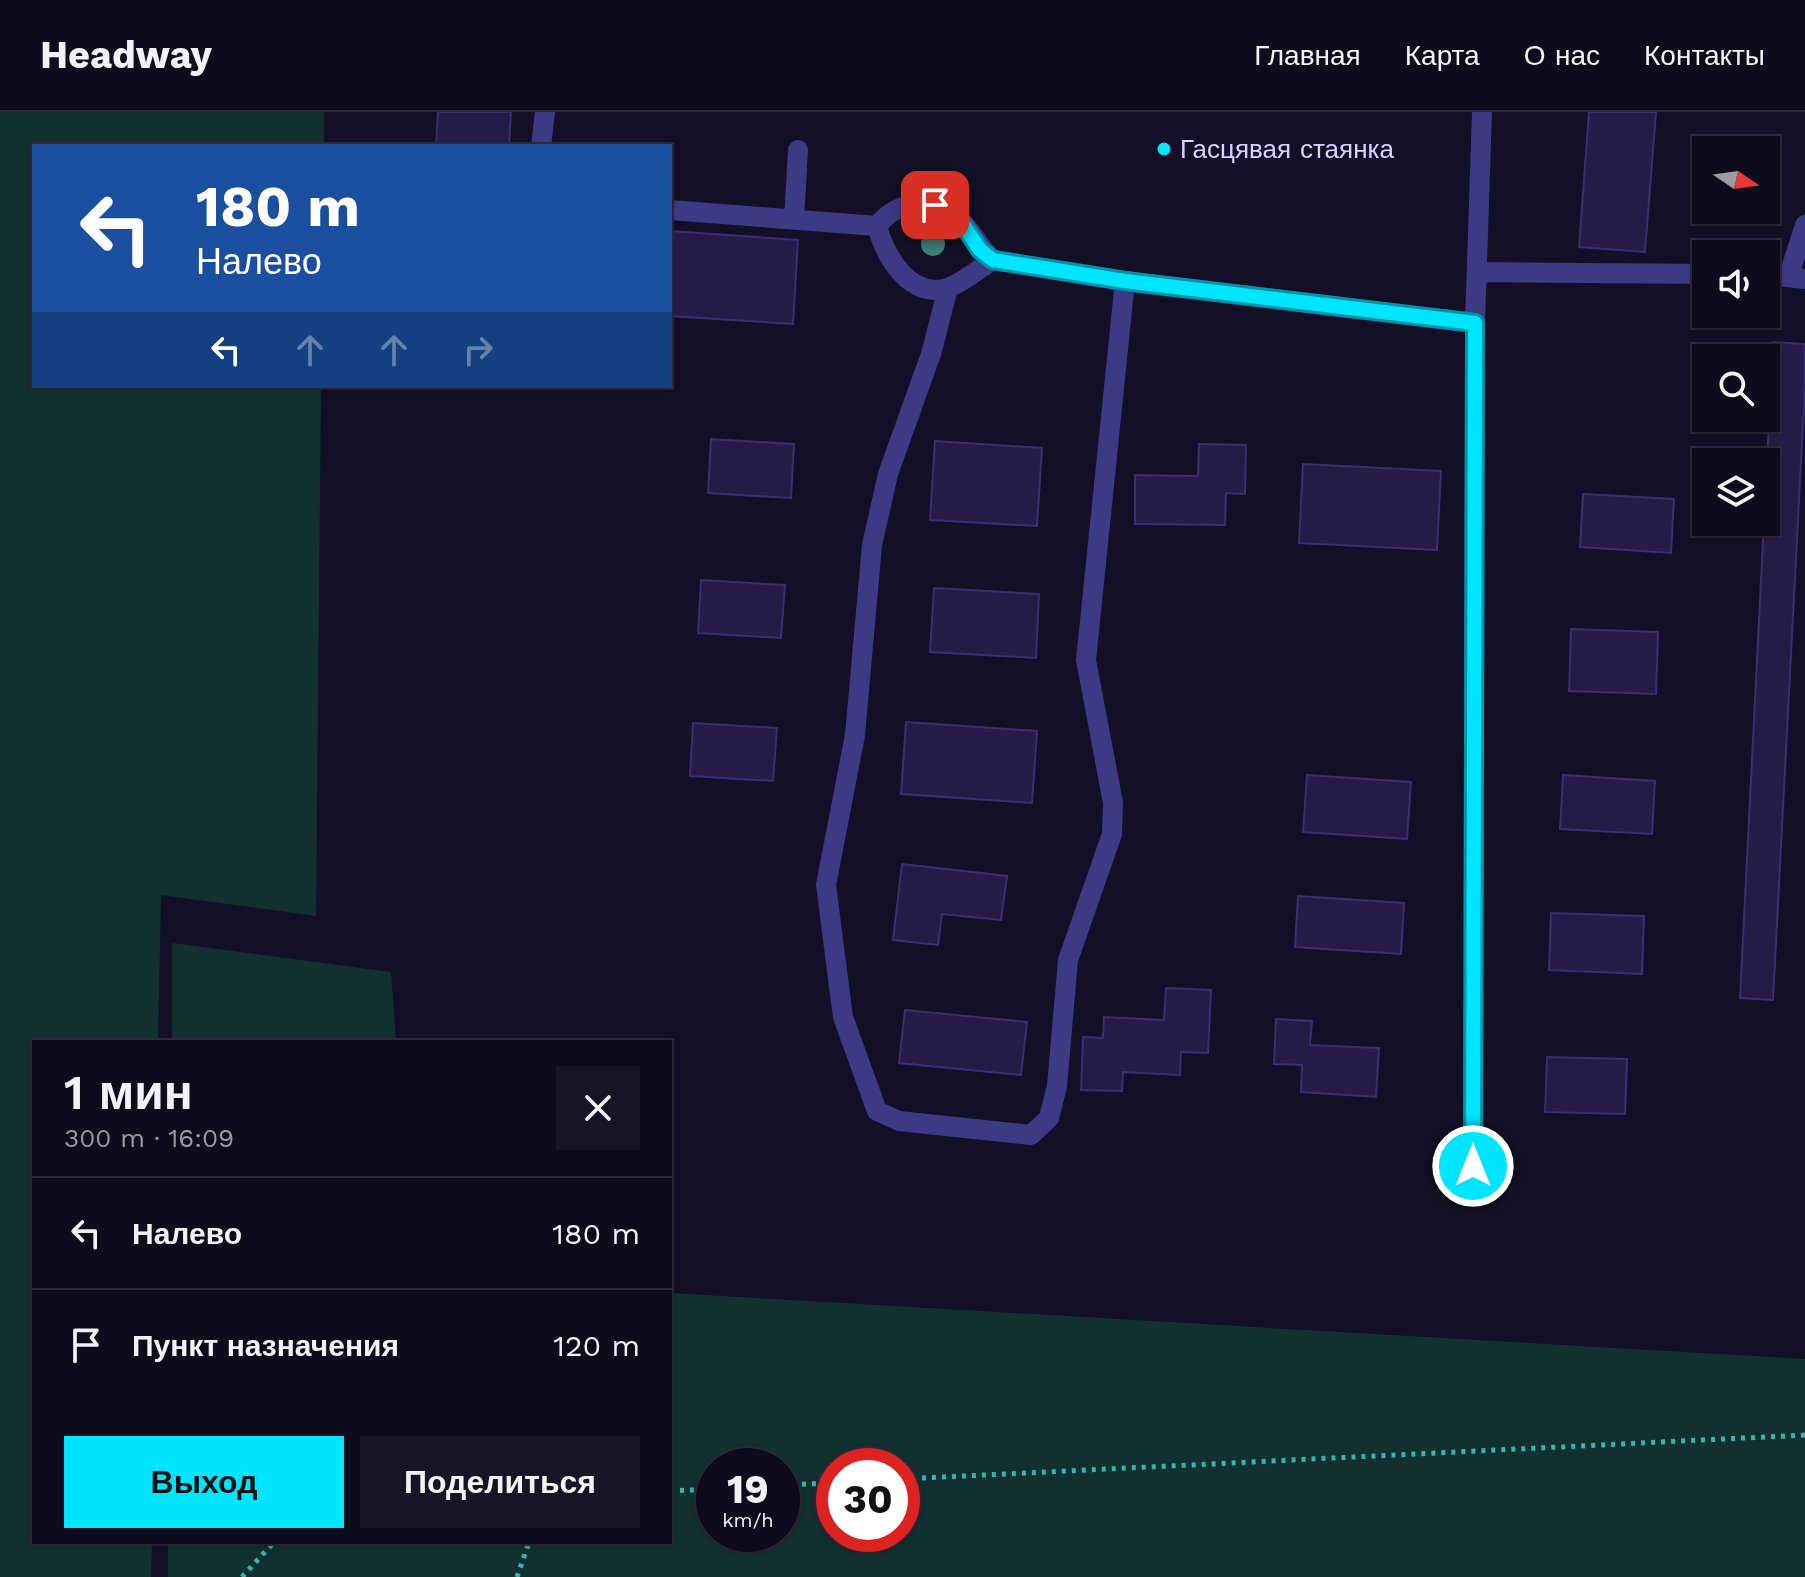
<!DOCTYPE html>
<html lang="ru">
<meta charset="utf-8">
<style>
:root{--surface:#0e0b1c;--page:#171425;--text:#f1f3f6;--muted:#9b9ba3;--line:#2e2b3b;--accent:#00e5ff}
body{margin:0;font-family:"Work Sans",sans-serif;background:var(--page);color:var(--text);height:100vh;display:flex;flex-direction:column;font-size:30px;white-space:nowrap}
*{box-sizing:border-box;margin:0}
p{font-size:26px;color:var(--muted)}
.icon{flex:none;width:44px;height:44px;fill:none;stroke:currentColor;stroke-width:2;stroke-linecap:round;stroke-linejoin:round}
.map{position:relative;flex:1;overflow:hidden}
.side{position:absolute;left:32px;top:928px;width:640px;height:504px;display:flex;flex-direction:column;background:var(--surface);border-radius:0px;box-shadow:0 2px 6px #0004,0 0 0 2px var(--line)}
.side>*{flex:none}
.guide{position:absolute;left:32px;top:32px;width:640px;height:244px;border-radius:0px;box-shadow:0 2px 6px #0004,0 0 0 2px var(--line);background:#1a4fa0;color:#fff;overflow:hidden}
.needle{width:52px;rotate:103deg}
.controls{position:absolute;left:1692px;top:24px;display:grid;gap:16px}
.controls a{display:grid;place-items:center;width:88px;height:88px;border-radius:0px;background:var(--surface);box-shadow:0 2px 6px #0004,0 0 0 2px var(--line);font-size:40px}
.speed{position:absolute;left:696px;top:1336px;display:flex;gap:16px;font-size:40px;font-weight:700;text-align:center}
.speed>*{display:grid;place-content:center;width:104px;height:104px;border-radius:50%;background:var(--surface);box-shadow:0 2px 6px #0004,0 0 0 2px var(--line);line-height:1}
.speed small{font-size:20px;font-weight:400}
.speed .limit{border:12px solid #d22;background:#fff;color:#111}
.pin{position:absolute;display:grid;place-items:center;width:68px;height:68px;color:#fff;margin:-34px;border-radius:16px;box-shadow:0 4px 12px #0006}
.me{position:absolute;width:88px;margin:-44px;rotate:0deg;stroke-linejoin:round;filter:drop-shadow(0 0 6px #0008)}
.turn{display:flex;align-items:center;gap:28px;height:168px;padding:0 32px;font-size:36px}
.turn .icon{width:104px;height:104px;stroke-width:2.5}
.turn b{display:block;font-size:56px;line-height:68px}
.lanes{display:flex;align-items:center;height:76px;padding:0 32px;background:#0003;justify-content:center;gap:40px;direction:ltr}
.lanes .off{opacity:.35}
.round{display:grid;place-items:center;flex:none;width:84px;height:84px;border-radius:0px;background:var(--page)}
.headline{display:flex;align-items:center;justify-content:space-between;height:136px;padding:0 32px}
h1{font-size:48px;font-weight:600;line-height:60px}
.primary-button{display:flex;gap:16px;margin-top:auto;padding:16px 32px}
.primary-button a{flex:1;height:92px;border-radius:0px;background:var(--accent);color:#111;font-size:32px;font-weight:600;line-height:92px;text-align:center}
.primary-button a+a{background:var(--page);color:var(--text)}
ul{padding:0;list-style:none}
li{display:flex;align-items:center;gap:24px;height:112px;padding:0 32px;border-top:2px solid var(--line)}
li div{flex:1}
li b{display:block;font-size:30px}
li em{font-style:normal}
header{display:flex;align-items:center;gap:48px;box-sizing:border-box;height:112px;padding:0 40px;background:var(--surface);border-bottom:2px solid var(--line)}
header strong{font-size:38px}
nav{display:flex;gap:44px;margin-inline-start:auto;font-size:28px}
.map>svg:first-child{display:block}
.green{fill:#12302f;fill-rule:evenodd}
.building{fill:#241b47;stroke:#3b2d73;stroke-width:2}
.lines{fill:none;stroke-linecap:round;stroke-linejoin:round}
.path{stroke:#2fb8b0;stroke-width:5;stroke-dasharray:4 6;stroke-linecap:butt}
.minor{stroke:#3d3a85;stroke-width:20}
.tree{fill:#3d827b}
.route-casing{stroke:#0095a6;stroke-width:20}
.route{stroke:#00e5ff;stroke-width:14}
.poi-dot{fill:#00e5ff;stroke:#130f26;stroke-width:3}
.labels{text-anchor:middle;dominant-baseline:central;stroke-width:8;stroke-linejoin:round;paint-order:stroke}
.poi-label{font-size:26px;fill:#d9d4ff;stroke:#130f26;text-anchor:start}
</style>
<header>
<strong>Headway</strong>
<nav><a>Главная</a><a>Карта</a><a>О нас</a><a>Контакты</a></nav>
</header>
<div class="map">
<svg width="1805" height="1465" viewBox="0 0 1805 1465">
<rect width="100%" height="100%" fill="#130f26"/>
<!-- green -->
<path class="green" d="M0,0H324V34H34V274H321L316,804L161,783L158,930H34V1430H152L151,1465H0Z
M172,831L391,860L396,930H172Z
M670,1181L1805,1247V1465H168V1430H670ZM714,1354H782V1422H714ZM834,1354H902V1422H834Z"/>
<!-- building -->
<path class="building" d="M438,0H511L509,34H436Z
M1589,0H1656L1645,140L1579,135Z
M670,119L798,128L793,212L670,204Z
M1773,230L1805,232V273L1773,888L1740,886Z
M711,327L794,332L791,386L708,381Z
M935,329L1042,336L1037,414L930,408Z
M1199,332L1246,333L1245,382L1226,381L1225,413L1135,412V363L1198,364Z
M1303,352L1441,359L1437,438L1299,431Z
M1583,382L1674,387L1671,441L1580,435Z
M701,468L785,473L781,526L698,521Z
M934,476L1039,482L1036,546L930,540Z
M1571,517L1658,520L1656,582L1569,579Z
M906,610L1037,619L1032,691L901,682Z
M693,611L777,616L773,669L690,664Z
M1307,663L1411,670L1407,727L1303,720Z
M1563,663L1655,669L1652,722L1560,717Z
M902,752L1007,764L1001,808L942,802L938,833L893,828Z
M1298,784L1404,791L1401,842L1295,835Z
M1551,801L1644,804L1642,862L1549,858Z
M1166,876L1211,878L1208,941L1181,940L1180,963L1123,960L1122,979L1081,978L1083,925L1103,926L1104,905L1164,908Z
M905,898L1027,910L1021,963L899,951Z
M1276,907L1312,909L1310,933L1379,936L1376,985L1301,980L1302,953L1274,952Z
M1547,945L1627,947L1625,1002L1545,1000Z"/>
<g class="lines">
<!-- path -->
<path class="path" d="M902,1367L1805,1323
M782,1373L834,1371
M670,1379L714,1377
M242,1465L274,1430
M517,1465L529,1430"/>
<!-- minor -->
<path class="minor" d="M541,34L545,0
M670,98L877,114
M794,107L798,38
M877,114C897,89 930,84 956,104C971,115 978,136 993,148L1125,169L1475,211
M877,114C885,144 911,190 950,175C965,169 979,157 993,148
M1477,160L1706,162
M1766,163L1805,167
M1789,163L1805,113
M948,176L931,242L888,362L872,433L855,623L826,773L843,905L877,999L899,1009L1031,1023L1049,1006L1057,974L1068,848L1112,722L1113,691L1086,548L1125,169
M1473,1054L1475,211L1482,0"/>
</g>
<!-- trees -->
<circle class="tree" cx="933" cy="132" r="12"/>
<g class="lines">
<defs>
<path id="route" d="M935,93L958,105L980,138L993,148L1125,169L1475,211L1473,1054"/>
</defs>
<!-- route casing -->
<use href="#route" class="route-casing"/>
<!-- route -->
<use href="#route" class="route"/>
</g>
<!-- markers -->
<circle class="poi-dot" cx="1164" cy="37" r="8"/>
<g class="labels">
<!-- poi labels -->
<g class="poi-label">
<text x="1180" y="37">Гасцявая стаянка</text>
</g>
</g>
</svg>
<div class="controls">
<a><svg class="needle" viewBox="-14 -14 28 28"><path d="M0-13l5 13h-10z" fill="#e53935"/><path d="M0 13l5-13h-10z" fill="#9b9ba3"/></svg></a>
<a><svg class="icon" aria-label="sound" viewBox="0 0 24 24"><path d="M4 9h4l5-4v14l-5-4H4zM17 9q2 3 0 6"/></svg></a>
<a><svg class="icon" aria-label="search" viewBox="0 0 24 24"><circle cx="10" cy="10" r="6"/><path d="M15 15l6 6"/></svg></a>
<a><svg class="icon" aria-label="layers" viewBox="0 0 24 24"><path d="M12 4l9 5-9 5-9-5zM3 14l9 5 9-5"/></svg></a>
</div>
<div class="speed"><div>19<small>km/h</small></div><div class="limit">30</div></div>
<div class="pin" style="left:935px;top:93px;background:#d93025"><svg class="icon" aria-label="arrive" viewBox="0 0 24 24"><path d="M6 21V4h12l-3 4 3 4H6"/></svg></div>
<svg class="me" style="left:1473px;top:1054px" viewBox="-20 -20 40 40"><circle r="17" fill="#00e5ff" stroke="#fff" stroke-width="3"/><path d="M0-11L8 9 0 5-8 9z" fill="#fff"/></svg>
<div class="guide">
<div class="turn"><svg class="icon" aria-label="left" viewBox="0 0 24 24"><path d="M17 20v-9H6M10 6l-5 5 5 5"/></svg><div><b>180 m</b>Налево</div></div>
<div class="lanes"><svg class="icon" aria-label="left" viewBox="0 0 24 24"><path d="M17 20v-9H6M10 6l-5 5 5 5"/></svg><svg class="icon off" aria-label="ahead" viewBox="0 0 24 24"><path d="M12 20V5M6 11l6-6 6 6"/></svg><svg class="icon off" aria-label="ahead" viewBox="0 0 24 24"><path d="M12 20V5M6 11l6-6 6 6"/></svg><svg class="icon off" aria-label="right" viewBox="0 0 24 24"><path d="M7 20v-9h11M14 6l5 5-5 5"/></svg></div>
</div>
<section class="side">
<div class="headline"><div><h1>1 мин</h1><p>300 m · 16:09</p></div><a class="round"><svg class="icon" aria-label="close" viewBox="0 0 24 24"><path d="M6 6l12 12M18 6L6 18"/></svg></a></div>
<ul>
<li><svg class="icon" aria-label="left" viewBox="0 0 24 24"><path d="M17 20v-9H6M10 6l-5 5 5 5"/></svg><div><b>Налево</b></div><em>180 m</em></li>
<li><svg class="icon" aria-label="arrive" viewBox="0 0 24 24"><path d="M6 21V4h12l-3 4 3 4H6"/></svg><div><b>Пункт назначения</b></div><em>120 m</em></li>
</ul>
<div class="primary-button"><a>Выход</a><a>Поделиться</a></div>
</section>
</div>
